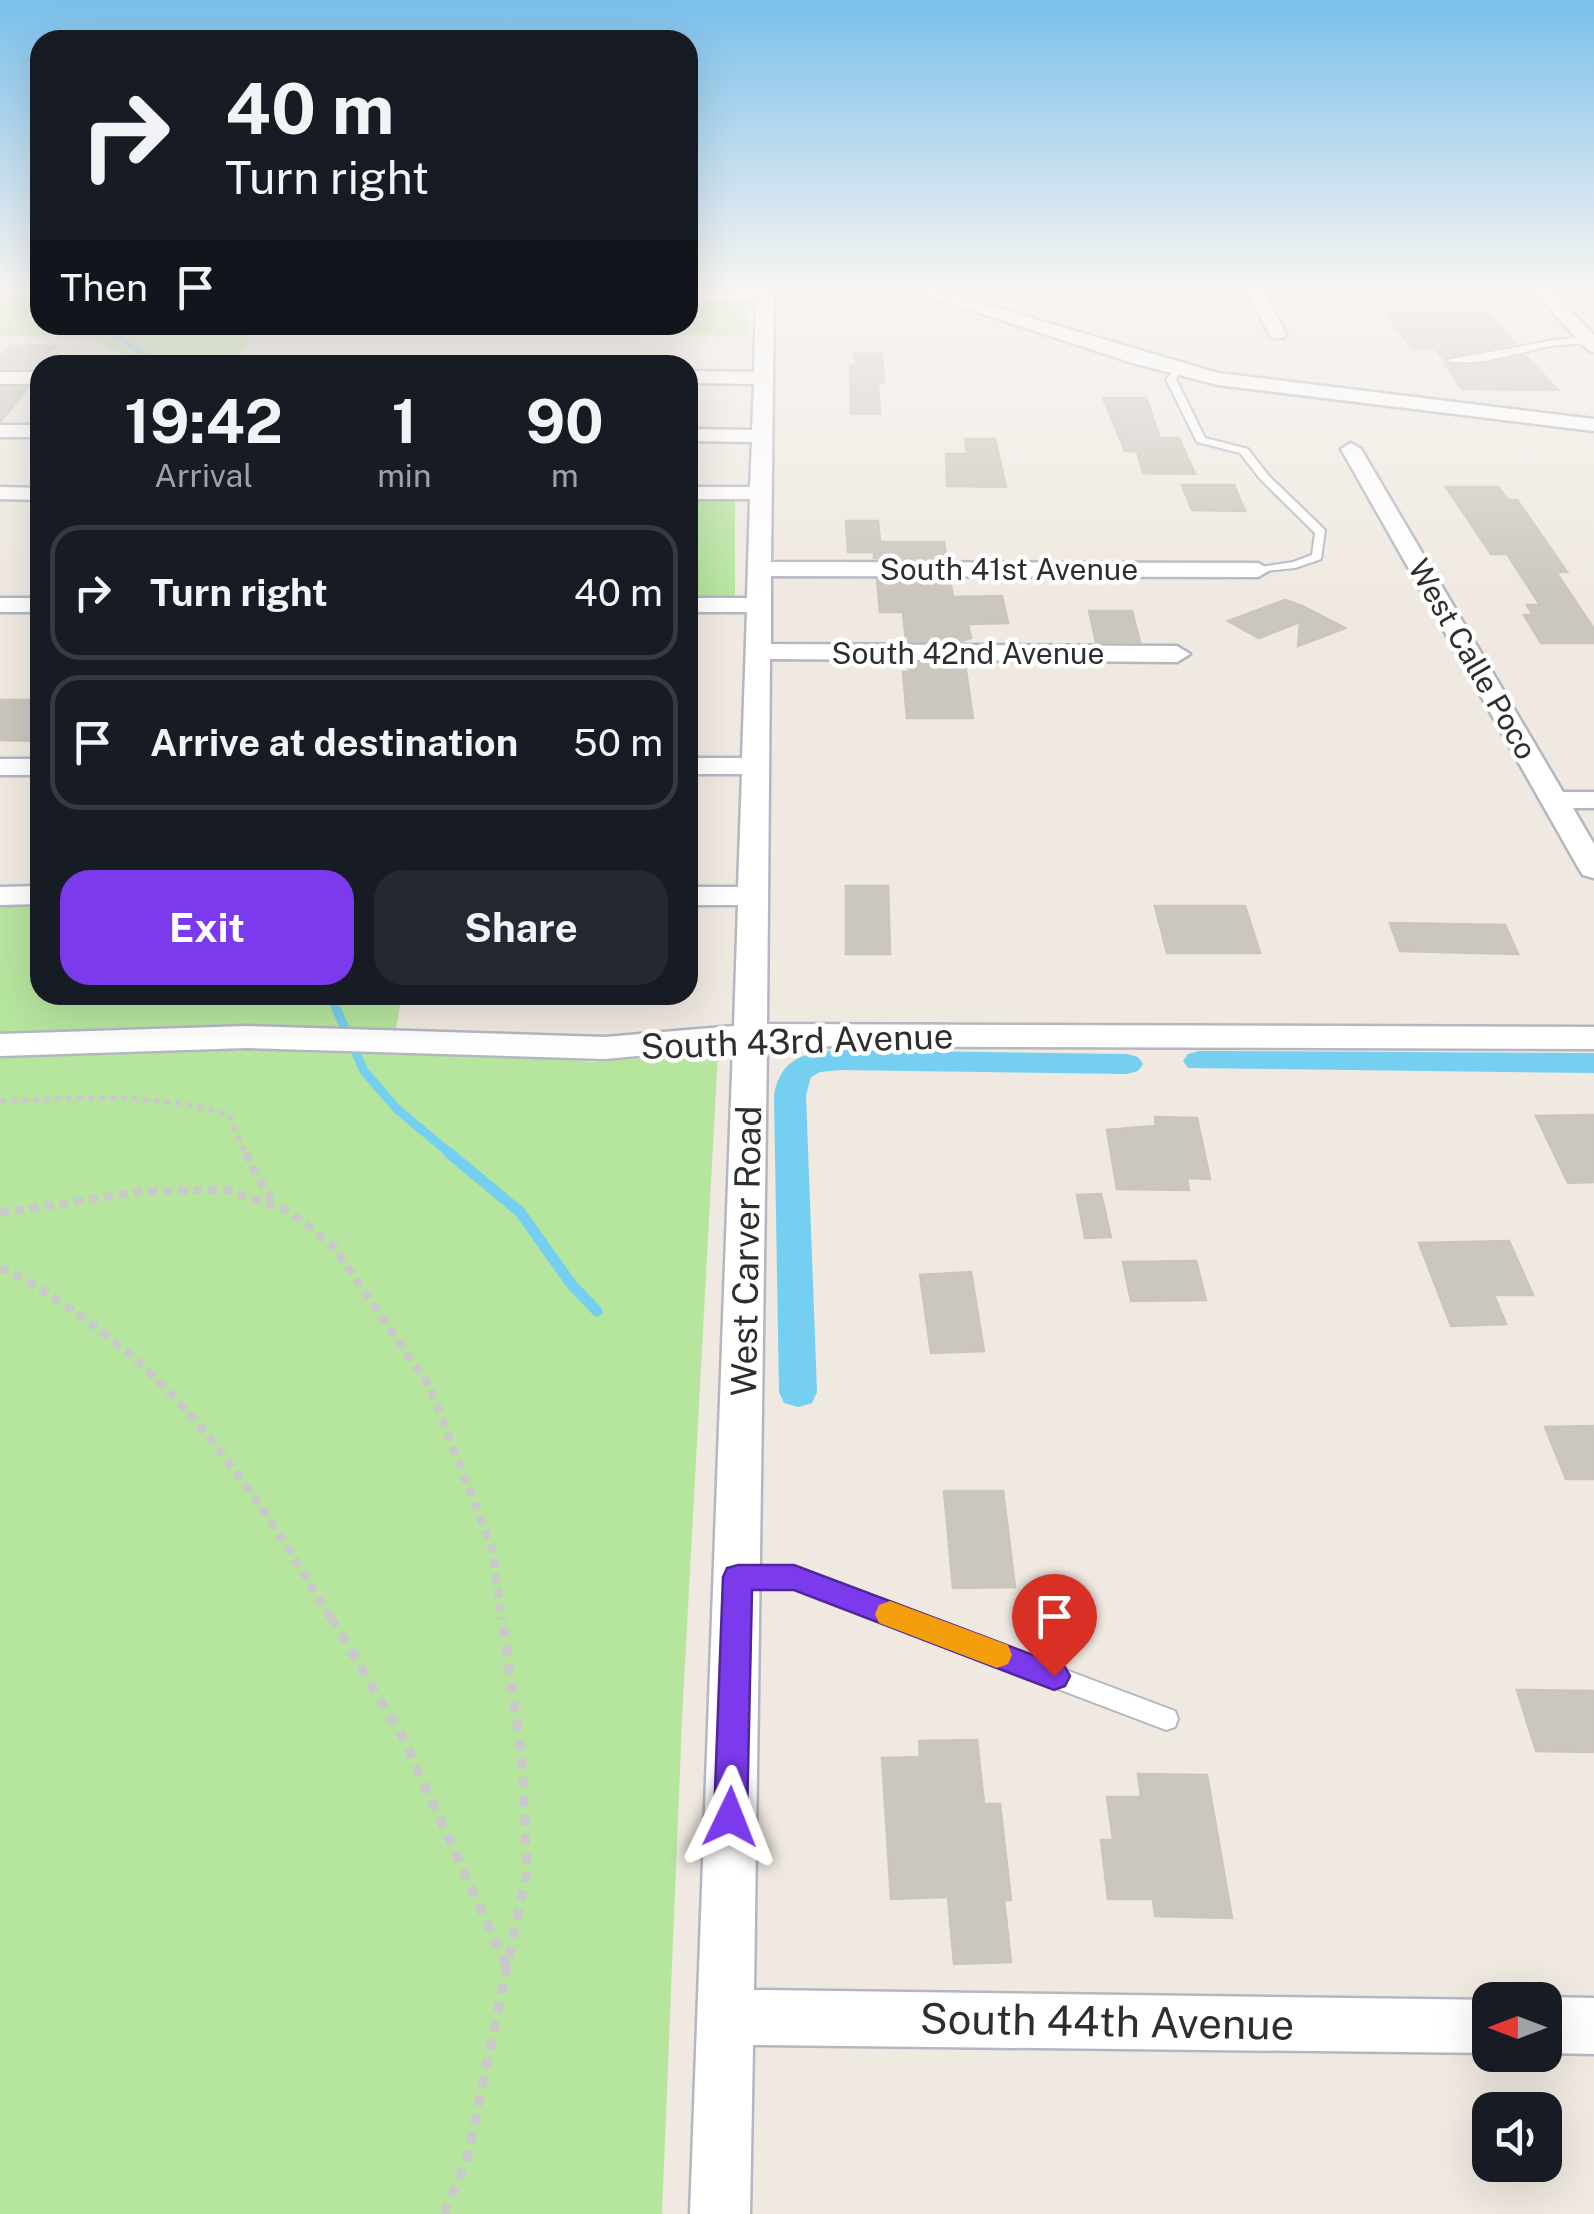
<!DOCTYPE html>
<style>
:root{--surface:#171b24;--page:#242831;--text:#f1f3f6;--muted:#9ea1a6;--line:#363941;--accent:#7c3aed}
body{margin:0;font-family:"Public Sans",sans-serif;background:var(--page);color:var(--text);height:100vh;display:flex;flex-direction:column;font-size:38px;white-space:nowrap}
*{box-sizing:border-box;margin:0}
p{font-size:32px;color:var(--muted)}
.icon{flex:none;width:55px;height:55px;fill:none;stroke:currentColor;stroke-width:2;stroke-linecap:round;stroke-linejoin:round}
.map{position:relative;flex:1;overflow:hidden}
.side{position:absolute;left:30px;top:355px;width:668px;height:650px;display:flex;flex-direction:column;background:var(--surface);border-radius:30px;box-shadow:0 10px 40px #0002}
.side>*{flex:none}
.guide{position:absolute;left:30px;top:30px;width:668px;height:305px;border-radius:30px;box-shadow:0 10px 40px #0002;background:#171b24;color:var(--text);overflow:hidden}
.needle{width:65px;rotate:270deg}
.fabs{position:absolute;left:1472px;top:1982px;display:grid;gap:20px}
.fabs a{display:grid;place-items:center;width:90px;height:90px;border-radius:20px;background:var(--surface);box-shadow:0 10px 40px #0002;font-size:50px}
.pin{position:absolute;display:grid;place-items:center;width:85px;height:85px;color:#fff;margin:-102px -42px;border-radius:50% 50% 50% 0;rotate:-45deg;box-shadow:0 0 10px #0007}
.pin .icon{rotate:45deg}
.me{position:absolute;width:110px;margin:-55px;rotate:2deg;stroke-linejoin:round;filter:drop-shadow(0 0 8px #0008)}
.turn{display:flex;align-items:center;gap:35px;height:210px;padding:0 30px;font-size:45px}
.turn .icon{width:130px;height:130px;stroke-width:2.5}
.turn b{display:block;font-size:70px;line-height:85px}
.then{display:flex;align-items:center;height:95px;padding:0 30px;background:#0003;gap:20px;font-size:38px}
.eta{display:flex;justify-content:space-evenly;align-items:center;height:170px;text-align:center}
.eta b{font-size:60px;font-weight:700;line-height:70px}
.primary-button{display:flex;gap:20px;margin-top:auto;padding:20px 30px}
.primary-button a{flex:1;height:115px;border-radius:30px;background:var(--accent);color:#fff;font-size:40px;font-weight:700;line-height:115px;text-align:center}
.primary-button a+a{background:var(--page);color:var(--text)}
ul{padding:0;list-style:none}
li{display:flex;align-items:center;gap:30px;height:135px;margin:0 20px 15px;padding:0 10px;border:5px solid var(--line);border-radius:30px}
li div{flex:1}
li b{display:block;font-size:38px}
li em{font-style:normal}
.map>svg:first-child{display:block}
.green{fill:#b6e59e}
.lines{fill:none;stroke-linecap:round;stroke-linejoin:round}
.stream-far2{stroke:#75cff0;stroke-width:5}
.stream-far1{stroke:#75cff0;stroke-width:9}
.stream{stroke:#75cff0;stroke-width:11}
.canal{fill:#75cff0;fill-rule:evenodd}
.building{fill:#cbc7bf;stroke:#cbc5ba;stroke-width:2.5}
.service-casing{stroke:#b4b7c1;stroke-width:4}
.minor-casing{stroke:#b4b7c1;stroke-width:5}
.path-far2{stroke:#c9c9c9;stroke-width:6;stroke-dasharray:6 5;stroke-linecap:butt}
.path-far1{stroke:#c9c9c9;stroke-width:8;stroke-dasharray:9 6;stroke-linecap:butt}
.path{stroke:#c9c9c9;stroke-width:9;stroke-dasharray:11 8;stroke-linecap:butt}
.service{fill:#fff;fill-rule:evenodd}
.minor{fill:#fff;fill-rule:evenodd}
.route{fill:#7c3aed;stroke:#51269a;stroke-width:2.5}
.slow{fill:#f59e0b}
.labels{text-anchor:middle;dominant-baseline:central;stroke-width:9;stroke-linejoin:round;paint-order:stroke}
.far-street-label{font-size:30px;fill:#2e2e2e;stroke:#fff}
.street-label{font-size:35px;fill:#2e2e2e;stroke:#fff}
.near-street-label{font-size:42px;fill:#2e2e2e;stroke:#fff}
</style>
<div class="map">
<svg width="1594" height="2214" viewBox="0 0 1594 2214">
<rect width="100%" height="100%" fill="#efe9e1"/>
<!-- green -->
<path class="green" d="M0,294L40,295V325H121L149,335H251L231,365H139L91,337L0,336Z
M688,298L745,299L747,335H622L624,325H688Z
M688,495H735V600H688Z
M40,901V995H402L396,1028L115,1029L0,1035V902Z
M402,1046L593,1062L718,1053L682,1719L662,2214H0V1053L135,1047Z"/>
<g class="lines">
<!-- stream-far2 -->
<path class="stream-far2" d="M30,288L40,300
M99,325L160,365"/>
<!-- stream-far1 -->
<path class="stream-far1" d="M330,995L364,1071L397,1109L452,1155"/>
<!-- stream -->
<path class="stream" d="M449,1153L520,1212L572,1285L597,1311"/>
<!-- canal -->
<path class="canal" d="M921,288H945L1009,310L995,313Z
M840,1050L1127,1054L1138,1057L1143,1064L1138,1071L1127,1074L840,1070L820,1072L811,1077L806,1095L817,1392L812,1403L798,1407L784,1403L779,1392L774,1095C780,1058 807,1051 840,1050Z
M1199,1051L1594,1053V1073L1188,1068L1183,1061L1188,1054Z"/>
</g>
<!-- building -->
<path class="building" d="M1385,312L1488,314L1515,343L1443,359L1436,349H1412Z
M10,346H55L47,355H55L40,368H0V357Z
M855,354H882L884,383H878L880,414H851L850,365H855Z
M1526,356L1558,390L1462,389L1445,364L1470,366Z
M0,388H28L1,421H0Z
M1103,398H1146L1160,438H1179L1195,474L1143,473L1137,451H1125Z
M965,439H995L1006,487L947,486L946,454H967Z
M1182,485H1234L1245,511L1192,510Z
M1446,487H1498L1508,500H1517L1567,572H1556L1594,629V643H1541L1524,615H1533L1527,605H1540L1507,554H1491Z
M846,521H878L880,542H944L947,559L874,558V552H848Z
M877,580H950L953,597L1002,596L1008,623L968,624L971,638L962,641H906L903,612H880Z
M1285,600L1302,606L1345,628L1298,646L1300,622L1259,638L1228,621Z
M1089,611H1132L1140,642H1096Z
M908,664H965L973,718H907L903,672H909Z
M0,700H40V741L0,740Z
M846,886H888L890,954H846Z
M1155,906H1245L1260,953H1167Z
M1390,923L1505,925L1518,954L1400,951Z
M1594,1115V1182L1568,1183L1536,1116Z
M1155,1117L1197,1118L1210,1179L1187,1178L1189,1190L1117,1189L1107,1130L1156,1126Z
M1101,1194L1111,1237L1085,1238L1077,1195Z
M1509,1241L1533,1295H1494L1506,1324L1451,1326L1419,1243Z
M1196,1261L1206,1300L1131,1301L1123,1262Z
M971,1272L984,1351L931,1353L920,1275Z
M1594,1426V1479H1566L1545,1427Z
M944,1491H1003L1015,1587L953,1588Z
M1517,1690L1594,1691V1752L1536,1751Z
M977,1740L984,1804H1000L1011,1900H1004L1011,1962L954,1964L948,1897L891,1899L882,1758L920,1757L919,1741Z
M1138,1774L1207,1775L1232,1918L1155,1916L1153,1899H1108L1101,1840H1113L1107,1797H1141Z"/>
<g class="lines">
<defs>
<path id="service" d="M688,288H765L769,291L765,294H688Z
M1589,337L1594,340L1592,342C1579,344 1565,344 1551,346C1523,351 1472,369 1446,360L1554,340Z
M1178,366L1183,369L1176,379L1205,438L1248,449L1269,476L1325,530L1321,559L1295,568L1254,572V568L1293,562L1312,555L1315,533L1261,480L1240,453L1197,442L1166,379Z
M738,1567L794,1568L1175,1711L1178,1719L1175,1727L1166,1730L793,1588L738,1587L730,1584L727,1577L730,1570Z"/>
<path id="minor" d="M757,288H774L771,562L1258,563L1270,570L1258,577L771,576V644L1177,646L1190,654L1177,662L770,659L767,1024L1594,1027V1049L767,1046L754,1990L1496,2000H1490V2053L753,2045L750,2214H690L733,1047L605,1059L247,1048L0,1056V1034L247,1026L605,1037L734,1026L738,905H688V887H738L742,774H688V758H742L747,612H688V598H747L750,499H688V487H750L752,442L688,441V429L752,430L754,384L688,383V371L754,372L756,302H688V292H756Z
M903,288H929L1218,373L1594,419V431L1218,385L1133,363Z
M1246,288H1262L1286,334L1283,338H1271Z
M1530,288H1548L1594,335V352L1588,350Z
M0,372H40V384H0Z
M0,425H40V437H0Z
M1351,443L1361,449L1563,792H1594V808H1573L1594,844V878L1583,875L1579,869L1341,449Z
M0,487L40,488V500L0,499Z
M0,598H40V612H0Z
M0,759H40V775H0Z
M40,886V904L0,905V887Z
M1545,1997L1594,1998V2054L1545,2053V2000H1539Z"/>
</defs>
<!-- service casing -->
<use href="#service" class="service-casing"/>
<!-- minor casing -->
<use href="#minor" class="minor-casing"/>
<!-- path-far2 -->
<path class="path-far2" d="M0,1101C78,1099 153,1091 229,1115L246,1155"/>
<!-- path-far1 -->
<path class="path-far1" d="M245,1153L273,1204
M0,1213L145,1191L227,1190L289,1211L333,1246L430,1387L493,1552L502,1620
M0,1268C24,1277 45,1292 66,1306C187,1386 259,1498 332,1620"/>
<!-- path -->
<path class="path" d="M331,1617L403,1738L508,1969
M444,2214L467,2159L527,1871L522,1761L502,1617"/>
<!-- service -->
<use href="#service" class="service"/>
<!-- minor -->
<use href="#minor" class="minor"/>
</g>
<!-- sky -->
<linearGradient id="sky" x2="0" y2="1"><stop stop-color="#7abfeb"/><stop offset="0.48" stop-color="#f8f5f2"/><stop offset="1" stop-color="#f8f5f2" stop-opacity="0"/></linearGradient>
<rect width="1594" height="598" fill="url(#sky)"/>
<!-- route -->
<path class="route" d="M738,1565H794L1065,1667L1070,1676L1065,1686L1054,1690L794,1590H752L747,1817L742,1828L730,1833L719,1828L714,1817L723,1577L727,1568Z"/>
<!-- slow -->
<path class="slow" d="M890,1601L1008,1645L1012,1655L1008,1664L997,1668L879,1623L875,1614L879,1605Z"/>
<g class="labels">
<!-- far-street labels -->
<g class="far-street-label">
<text x="1009" y="569">South 41st Avenue</text>
<text x="968" y="653">South 42nd Avenue</text>
<text transform="translate(1473 659) rotate(60)">West Calle Poco</text>
</g>
<!-- street labels -->
<g class="street-label">
<text transform="translate(797 1041) rotate(-2)">South 43rd Avenue</text>
<text transform="translate(746 1251) rotate(-89)">West Carver Road</text>
</g>
<!-- near-street labels -->
<g class="near-street-label">
<text transform="translate(1107 2021) rotate(1)">South 44th Avenue</text>
</g>
</g>
</svg>
<div class="fabs">
<a><svg class="needle" viewBox="-14 -14 28 28"><path d="M0-13l5 13h-10z" fill="#e53935"/><path d="M0 13l5-13h-10z" fill="#9ea1a6"/></svg></a>
<a><svg class="icon" aria-label="sound" viewBox="0 0 24 24"><path d="M4 9h4l5-4v14l-5-4H4zM17 9q2 3 0 6"/></svg></a>
</div>
<div class="pin" style="left:1054px;top:1676px;background:#d93025"><svg class="icon" aria-label="arrive" viewBox="0 0 24 24"><path d="M6 21V4h12l-3 4 3 4H6"/></svg></div>
<svg class="me" style="left:730px;top:1817px" viewBox="-20 -20 40 40"><path d="M0-17L14 15 0 8-14 15z" fill="#7c3aed" stroke="#fff" stroke-width="4"/></svg>
<div class="guide">
<div class="turn"><svg class="icon" aria-label="right" viewBox="0 0 24 24"><path d="M7 20v-9h11M14 6l5 5-5 5"/></svg><div><b>40 m</b>Turn right</div></div>
<div class="then">Then<svg class="icon" aria-label="arrive" viewBox="0 0 24 24"><path d="M6 21V4h12l-3 4 3 4H6"/></svg></div>
</div>
<section class="side">
<div class="eta">
<div><b>19:42</b><p>Arrival</p></div>
<div><b>1</b><p>min</p></div>
<div><b>90</b><p>m</p></div>
</div>
<ul>
<li><svg class="icon" aria-label="right" viewBox="0 0 24 24"><path d="M7 20v-9h11M14 6l5 5-5 5"/></svg><div><b>Turn right</b></div><em>40 m</em></li>
<li><svg class="icon" aria-label="arrive" viewBox="0 0 24 24"><path d="M6 21V4h12l-3 4 3 4H6"/></svg><div><b>Arrive at destination</b></div><em>50 m</em></li>
</ul>
<div class="primary-button"><a>Exit</a><a>Share</a></div>
</section>
</div>
